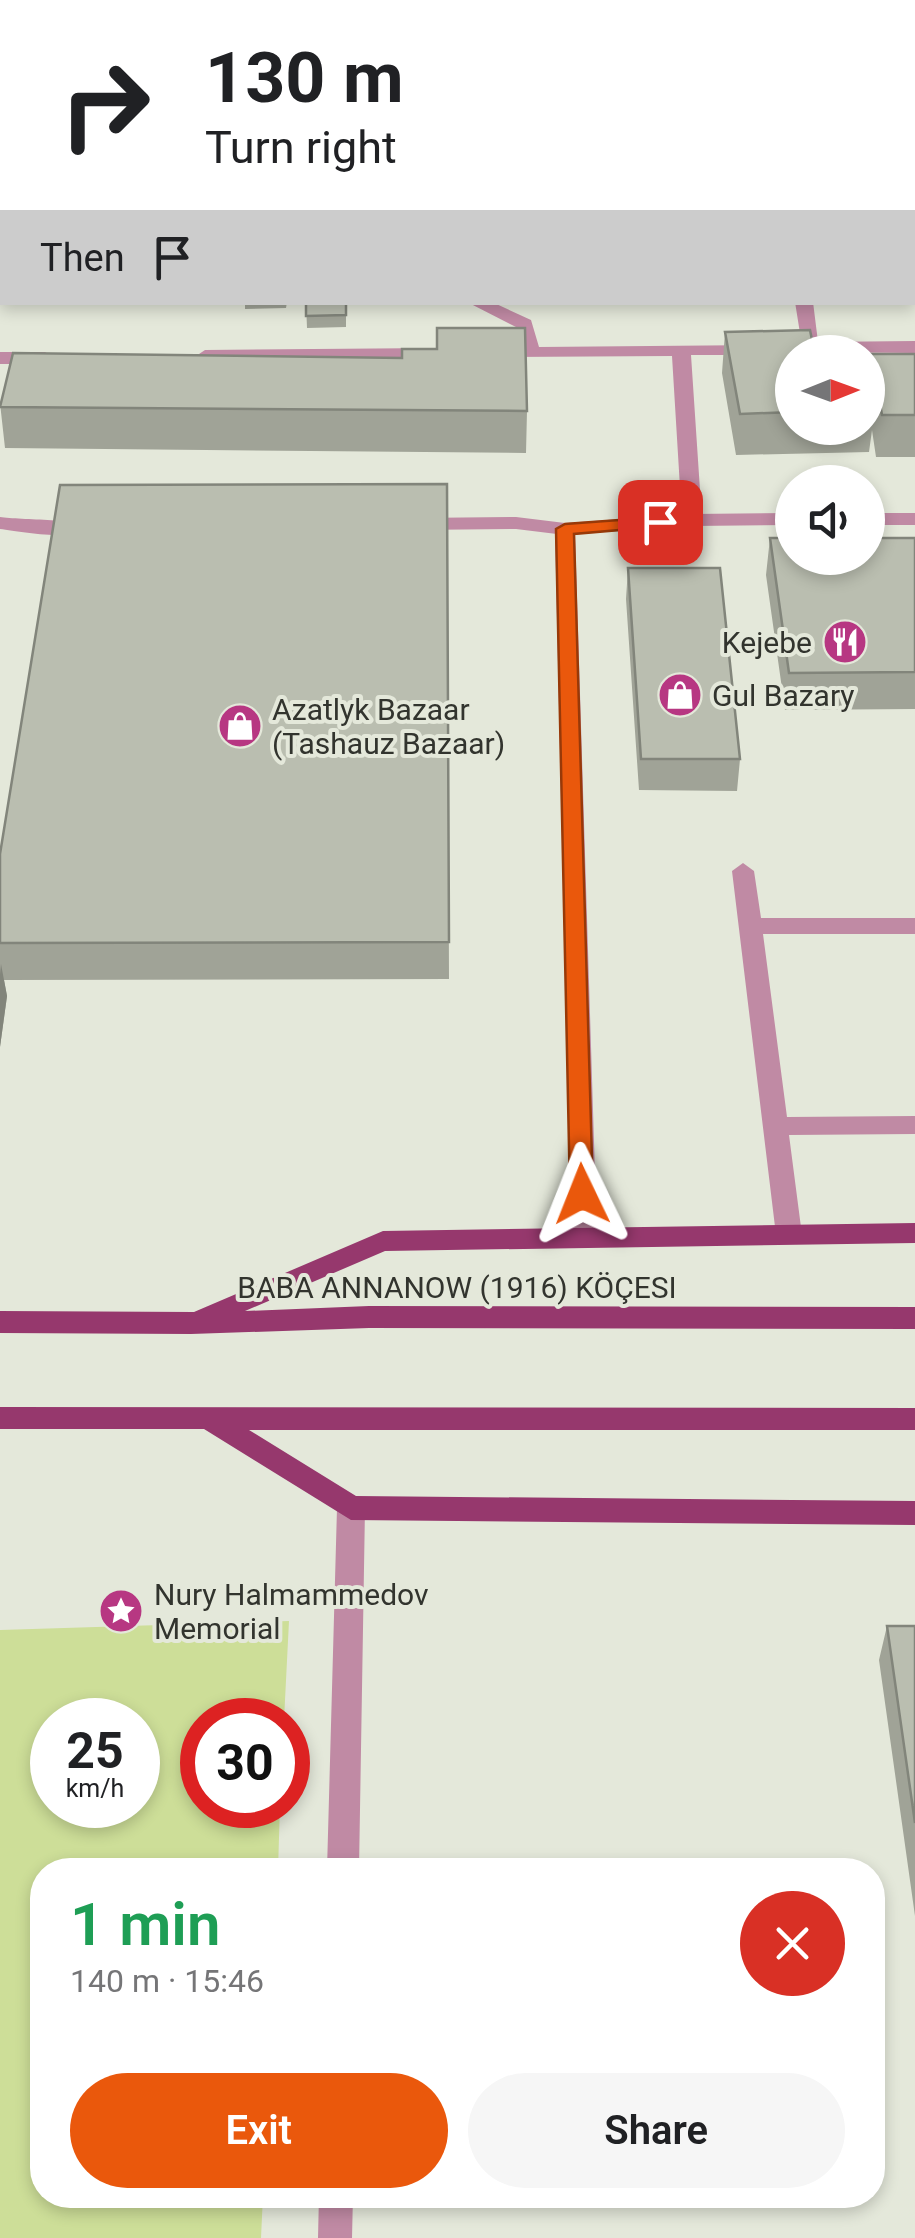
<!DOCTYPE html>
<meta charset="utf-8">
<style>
:root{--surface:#fff;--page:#f6f6f6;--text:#202124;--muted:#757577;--accent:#ea580c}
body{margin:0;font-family:Roboto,sans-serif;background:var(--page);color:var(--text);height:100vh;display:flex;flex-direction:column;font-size:38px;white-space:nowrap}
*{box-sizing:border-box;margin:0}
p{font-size:32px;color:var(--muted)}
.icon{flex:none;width:55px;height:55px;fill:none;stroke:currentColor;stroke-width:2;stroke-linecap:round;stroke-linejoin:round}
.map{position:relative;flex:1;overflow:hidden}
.details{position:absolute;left:30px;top:1858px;width:855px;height:350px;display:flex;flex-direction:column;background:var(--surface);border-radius:40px;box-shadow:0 5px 15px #0003}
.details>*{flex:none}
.top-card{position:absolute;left:0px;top:0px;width:915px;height:305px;box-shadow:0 5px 15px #0003;background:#fff;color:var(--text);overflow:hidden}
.needle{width:65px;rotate:89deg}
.fabs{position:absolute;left:775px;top:335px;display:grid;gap:20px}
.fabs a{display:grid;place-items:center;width:110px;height:110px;border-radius:50%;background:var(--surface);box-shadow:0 5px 15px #0003;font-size:50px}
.speed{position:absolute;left:30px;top:1698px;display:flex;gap:20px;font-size:50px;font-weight:700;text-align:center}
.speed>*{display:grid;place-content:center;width:130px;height:130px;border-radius:50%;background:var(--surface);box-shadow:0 5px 15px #0003;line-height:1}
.speed small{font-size:25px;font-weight:400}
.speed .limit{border:15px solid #d22;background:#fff;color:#111}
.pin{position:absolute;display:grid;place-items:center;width:85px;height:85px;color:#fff;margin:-42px;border-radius:20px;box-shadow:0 5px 15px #0006}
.me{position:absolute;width:110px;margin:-55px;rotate:358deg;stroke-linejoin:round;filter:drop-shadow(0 0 8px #0008)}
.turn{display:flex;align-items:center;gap:35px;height:210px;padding:0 40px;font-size:45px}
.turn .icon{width:130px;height:130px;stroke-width:2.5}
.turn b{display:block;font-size:70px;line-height:85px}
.then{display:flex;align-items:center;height:95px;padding:0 40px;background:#0003;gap:20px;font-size:38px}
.round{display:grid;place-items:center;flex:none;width:105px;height:105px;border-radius:52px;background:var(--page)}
.head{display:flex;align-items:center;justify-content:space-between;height:170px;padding:0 40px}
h1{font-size:60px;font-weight:600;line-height:75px;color:#1e9e55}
.primary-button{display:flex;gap:20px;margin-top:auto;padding:20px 40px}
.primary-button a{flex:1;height:115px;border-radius:60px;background:var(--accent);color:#fff;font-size:40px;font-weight:600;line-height:115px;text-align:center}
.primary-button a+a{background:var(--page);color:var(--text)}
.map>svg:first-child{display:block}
.green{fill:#cdde98;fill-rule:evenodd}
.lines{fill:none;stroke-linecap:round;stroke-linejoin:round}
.service{fill:#c08aa4;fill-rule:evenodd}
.minor{fill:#c08aa4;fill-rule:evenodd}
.primary{fill:#96386d;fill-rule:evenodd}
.wall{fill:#a0a397}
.shaded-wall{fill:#82857b}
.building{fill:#babeb0;stroke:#82857b;stroke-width:2.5}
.route{fill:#ea580c;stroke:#983908;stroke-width:2.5}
.labels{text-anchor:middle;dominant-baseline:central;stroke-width:8;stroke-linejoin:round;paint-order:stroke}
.poi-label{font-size:30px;fill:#32342e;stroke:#e4e8da;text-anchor:start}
.street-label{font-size:30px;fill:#32342e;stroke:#e4e8da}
</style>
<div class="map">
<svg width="915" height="2238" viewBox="0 0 915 2238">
<rect width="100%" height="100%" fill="#e4e8da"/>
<!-- green -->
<path class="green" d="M289,1621L284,1720H202V1805H280L278,1870H42V2195H263L261,2238H0V1630ZM52,1720H138V1805H52Z"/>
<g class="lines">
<!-- service -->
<path class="service" d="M444,0H466L468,2H446Z
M761,0H777V2H762Z
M912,21H915V31H912Z
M0,67H2V77H0Z
M912,154H915V164H912Z
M912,207H915V217H912Z
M0,249H2V259H0Z
M467,302H492L531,320L539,347L762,345L764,349L755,355H691L702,520L699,524L692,526L682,520L672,356L488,357V349L521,347L516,327Z
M795,302H813L818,342L915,341V353L803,352Z
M435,348L444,354L442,358L205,362L196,356L205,350Z
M0,352H45L54,358L45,364H0Z
M0,517C20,520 85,519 95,528C78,542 22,532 0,529Z
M516,517L565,523L575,529L565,535L516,529L415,530L405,524L415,518Z
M743,863L754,871L761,918H915V934H763L787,1117L915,1116V1134L789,1135L802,1235L798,1242H780L776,1235L732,871Z"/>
<!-- minor -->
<path class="minor" d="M792,513V525L692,526L575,534L597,1238L593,1245H575L571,1238L555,529L565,523L692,514Z
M868,513H915V525H868Z
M351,1496L361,1500L365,1508L359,1870H327L337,1508L341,1500Z
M319,2195H353L352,2238H318Z"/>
<!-- primary -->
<path class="primary" d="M915,1223V1243L385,1251L245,1311L369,1306L915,1307V1329L369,1328L191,1334L0,1333V1311L194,1312L383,1231Z
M0,1407L915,1408V1430H249L356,1496L915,1501V1525L351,1520L204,1429H0Z"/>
</g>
<!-- wall -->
<path class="wall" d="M912,34H915V112H912Z
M0,131H2V219H0Z
M245,302H287L286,308L245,309Z
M306,302H346V327L307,328Z
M725,332L792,352V428H868V382L871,354H915V457H876L872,430L869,452L736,455L722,373Z
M0,403L527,411L526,453L5,448Z
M447,484L449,979L4,980L7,996L0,1047V854Z
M770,538H915V709L785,710L766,575Z
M628,568L740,759L737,791L639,790L626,599Z
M887,1626H915V1916L879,1660Z"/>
<!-- shaded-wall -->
<path class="shaded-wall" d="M1,964L7,996L0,1047V974Z"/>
<!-- building -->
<path class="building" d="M114,0H191V2H114Z
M346,0H420V2H345Z
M912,34H915V73H912Z
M0,131H2V179H0Z
M306,302H346V315L306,316Z
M437,328H525L527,411L0,407L13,353L402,358V349H437Z
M810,330L814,350L859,349L860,352H792V412L740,414L725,332Z
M871,354H915V415H882Z
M868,383L874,411H868Z
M447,484L449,942L0,943V854L60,485Z
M770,538H792V558H868V538H915V672L789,673Z
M628,568H720L740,759H641Z
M887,1626H915V1823Z"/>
<!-- route -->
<path class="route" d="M660,517L669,522L666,526L574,534L593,1194L582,1203L570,1194L556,529L565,524Z"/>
<!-- icons -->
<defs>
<symbol id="restaurant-disc" viewBox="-11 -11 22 22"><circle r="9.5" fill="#b73782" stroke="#e4e8da"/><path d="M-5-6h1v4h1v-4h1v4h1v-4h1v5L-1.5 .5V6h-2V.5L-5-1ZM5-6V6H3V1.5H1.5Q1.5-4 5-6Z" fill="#fff"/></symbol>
<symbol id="shop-disc" viewBox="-11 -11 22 22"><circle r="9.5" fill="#b73782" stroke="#e4e8da"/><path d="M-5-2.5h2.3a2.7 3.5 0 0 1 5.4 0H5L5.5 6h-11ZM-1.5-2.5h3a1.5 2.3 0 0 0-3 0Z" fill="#fff"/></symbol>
<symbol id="sight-disc" viewBox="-11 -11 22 22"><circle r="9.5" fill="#b73782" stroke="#e4e8da"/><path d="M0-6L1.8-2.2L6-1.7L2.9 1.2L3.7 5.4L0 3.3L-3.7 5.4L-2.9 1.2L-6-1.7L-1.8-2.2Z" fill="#fff"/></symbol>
</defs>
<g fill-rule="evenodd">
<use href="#restaurant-disc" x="820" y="617" width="50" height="50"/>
<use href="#shop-disc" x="655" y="670" width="50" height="50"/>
<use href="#shop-disc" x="215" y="701" width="50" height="50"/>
<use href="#sight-disc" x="96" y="1586" width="50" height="50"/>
</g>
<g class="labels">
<!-- poi labels -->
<g class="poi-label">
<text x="812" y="642" text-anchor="end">Kejebe</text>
<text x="712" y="695">Gul Bazary</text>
<text x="272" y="709">Azatlyk Bazaar<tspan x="272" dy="34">(Tashauz Bazaar)</tspan></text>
<text x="154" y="1594">Nury Halmammedov<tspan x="154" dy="34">Memorial</tspan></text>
</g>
<!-- street labels -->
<g class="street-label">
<text x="457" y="1287">BABA ANNANOW (1916) KÖÇESI</text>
</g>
</g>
</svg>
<div class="fabs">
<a><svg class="needle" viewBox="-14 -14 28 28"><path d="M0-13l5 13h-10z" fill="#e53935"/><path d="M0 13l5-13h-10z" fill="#757577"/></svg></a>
<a><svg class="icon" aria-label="sound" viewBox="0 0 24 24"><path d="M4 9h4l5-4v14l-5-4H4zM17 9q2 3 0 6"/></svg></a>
</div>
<div class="speed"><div>25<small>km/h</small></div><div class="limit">30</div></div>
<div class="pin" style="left:660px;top:522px;background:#d93025"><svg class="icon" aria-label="arrive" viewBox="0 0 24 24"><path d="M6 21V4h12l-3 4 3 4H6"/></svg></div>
<svg class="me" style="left:582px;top:1194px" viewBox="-20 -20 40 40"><path d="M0-17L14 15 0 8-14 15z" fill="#ea580c" stroke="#fff" stroke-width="4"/></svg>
<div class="top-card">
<div class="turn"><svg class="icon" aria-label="right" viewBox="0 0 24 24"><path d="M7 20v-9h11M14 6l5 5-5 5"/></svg><div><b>130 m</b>Turn right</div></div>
<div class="then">Then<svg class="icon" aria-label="arrive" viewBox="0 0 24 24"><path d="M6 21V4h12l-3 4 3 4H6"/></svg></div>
</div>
<section class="details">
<div class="head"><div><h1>1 min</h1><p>140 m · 15:46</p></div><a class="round" style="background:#d93025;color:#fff"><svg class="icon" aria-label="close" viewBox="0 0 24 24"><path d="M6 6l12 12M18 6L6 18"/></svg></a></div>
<div class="primary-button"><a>Exit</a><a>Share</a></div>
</section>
</div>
